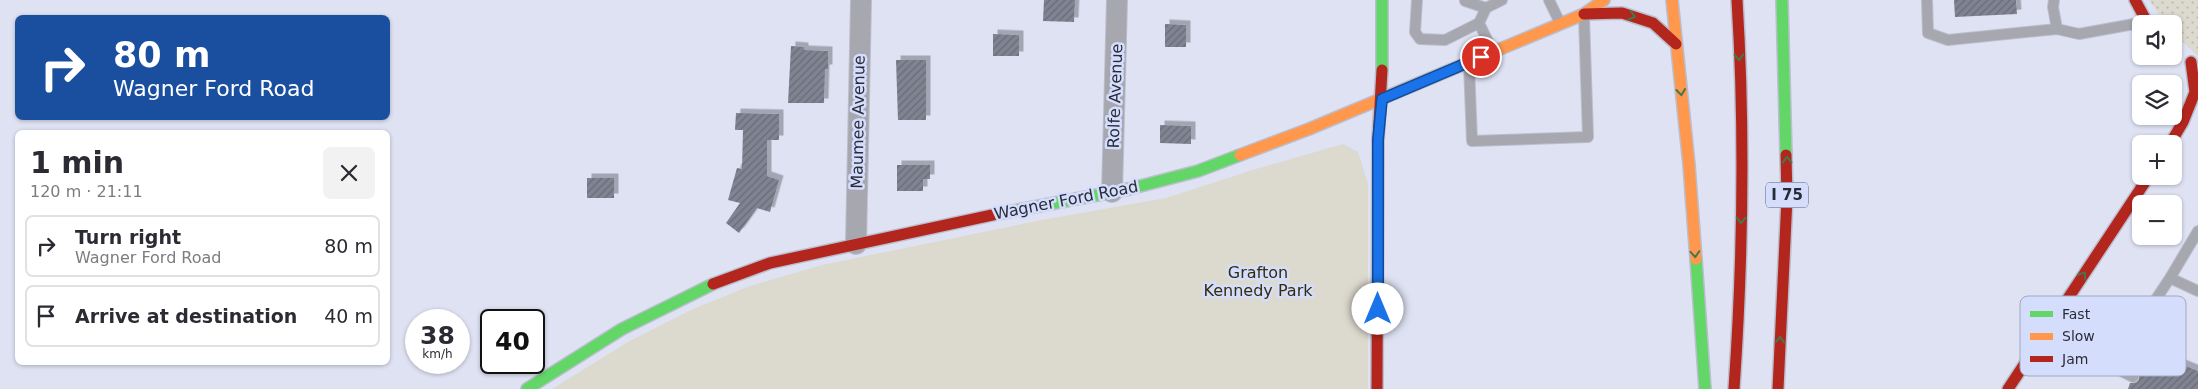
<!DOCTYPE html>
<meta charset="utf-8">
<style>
:root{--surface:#fff;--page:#f2f2f3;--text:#2b2b33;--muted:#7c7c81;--line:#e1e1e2}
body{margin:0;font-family:"DejaVu Sans",sans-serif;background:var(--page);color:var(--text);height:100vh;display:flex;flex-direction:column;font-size:19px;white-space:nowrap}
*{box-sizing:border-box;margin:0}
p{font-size:16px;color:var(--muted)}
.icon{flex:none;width:28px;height:28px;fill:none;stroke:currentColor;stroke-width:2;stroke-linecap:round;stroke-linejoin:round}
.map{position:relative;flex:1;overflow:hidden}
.sheet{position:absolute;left:15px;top:130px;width:375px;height:235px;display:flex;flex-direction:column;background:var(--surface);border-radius:8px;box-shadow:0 1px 4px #0004}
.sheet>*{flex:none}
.banner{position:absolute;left:15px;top:15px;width:375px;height:105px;border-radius:8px;box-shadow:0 1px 4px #0004;background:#1a4fa0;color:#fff;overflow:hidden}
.controls{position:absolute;left:2132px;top:15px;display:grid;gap:10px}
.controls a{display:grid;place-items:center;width:50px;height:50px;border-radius:8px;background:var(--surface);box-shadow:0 1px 4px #0004;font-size:25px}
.speed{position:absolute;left:405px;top:309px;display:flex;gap:10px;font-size:25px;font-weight:700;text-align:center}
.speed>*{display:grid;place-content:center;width:65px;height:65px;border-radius:50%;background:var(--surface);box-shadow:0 1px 4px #0004;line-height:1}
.speed small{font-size:12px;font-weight:400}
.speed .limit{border:2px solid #111;border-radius:8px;background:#fff;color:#111}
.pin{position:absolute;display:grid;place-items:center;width:42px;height:42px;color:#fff;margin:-21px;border:2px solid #fff;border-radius:50%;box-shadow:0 1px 5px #0007}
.me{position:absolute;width:55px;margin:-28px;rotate:0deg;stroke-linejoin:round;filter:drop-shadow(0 0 4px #0008)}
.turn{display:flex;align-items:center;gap:18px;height:105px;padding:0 15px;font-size:22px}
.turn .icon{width:65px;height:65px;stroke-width:2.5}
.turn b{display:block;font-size:35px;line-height:42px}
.round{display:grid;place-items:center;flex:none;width:52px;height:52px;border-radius:8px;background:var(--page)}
.summary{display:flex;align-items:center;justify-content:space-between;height:85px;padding:0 15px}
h1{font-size:30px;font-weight:700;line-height:38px}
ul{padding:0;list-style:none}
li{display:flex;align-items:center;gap:15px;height:62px;margin:0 10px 8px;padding:0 5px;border:2px solid var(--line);border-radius:8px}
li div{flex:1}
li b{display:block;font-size:19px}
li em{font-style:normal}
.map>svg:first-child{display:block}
.grass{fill:url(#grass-dots)}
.green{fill:#dcd9ce}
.building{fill:url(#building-hatch);filter:url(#shadow)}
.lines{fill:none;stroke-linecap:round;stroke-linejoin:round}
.lane-casing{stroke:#bbbecc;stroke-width:12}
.street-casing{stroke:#bbbecc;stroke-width:22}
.fast-casing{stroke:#bbbecc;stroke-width:14}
.slow-casing{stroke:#bbbecc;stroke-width:14}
.jam-casing{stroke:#bbbecc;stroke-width:14}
.lane{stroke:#a6a7af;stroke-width:10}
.street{stroke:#a6a7af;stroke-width:20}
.fast{stroke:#63d668;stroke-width:11}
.slow{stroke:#ff974d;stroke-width:11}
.jam{stroke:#b3261e;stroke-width:11}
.oneway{stroke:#43784e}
.route-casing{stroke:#114b97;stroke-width:12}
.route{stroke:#1a73e8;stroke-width:9}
.labels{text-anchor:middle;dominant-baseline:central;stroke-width:5;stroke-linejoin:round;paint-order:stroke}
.shield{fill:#d5ddfc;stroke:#5d6173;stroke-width:1}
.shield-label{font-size:15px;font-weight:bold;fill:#292c38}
.street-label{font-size:16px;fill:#292c38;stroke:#d5ddfc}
.park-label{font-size:16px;fill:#342c0b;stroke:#d5ddfc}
.key{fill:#d5ddfc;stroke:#a1a8c1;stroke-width:1}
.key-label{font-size:14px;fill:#292c38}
</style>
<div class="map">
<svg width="2198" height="389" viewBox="0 0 2198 389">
<defs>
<pattern id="grass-dots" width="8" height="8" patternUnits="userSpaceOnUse" patternTransform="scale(1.25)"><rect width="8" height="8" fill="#dcd9ce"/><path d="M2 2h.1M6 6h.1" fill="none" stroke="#bdbab2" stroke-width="1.8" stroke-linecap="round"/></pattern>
<pattern id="building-hatch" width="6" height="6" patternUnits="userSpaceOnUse" patternTransform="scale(1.25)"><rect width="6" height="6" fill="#808391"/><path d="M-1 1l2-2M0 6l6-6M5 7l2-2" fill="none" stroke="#696b77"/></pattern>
<filter id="shadow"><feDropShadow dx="4.5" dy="-4.5" stdDeviation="0" flood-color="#0004"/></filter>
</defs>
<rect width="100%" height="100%" fill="#dee2f3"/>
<!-- grass -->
<path class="grass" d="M2149,0H2198V56L2174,34V24H2166Z"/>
<!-- green -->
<path class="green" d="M1343,144L1358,152L1368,184V389H552L628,342L691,310L747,287L822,265L1042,220L1166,198L1256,169Z"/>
<!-- building -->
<path class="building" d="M1044,0H1075L1074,22L1043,21Z
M1954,0H2016L2017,14L1955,17Z
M1165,24L1186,25V47H1165Z
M993,34L1019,35V56H993Z
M791,46L804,47V50L828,51V69H825L824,103H788Z
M896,60H926V120H898Z
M736,113L779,114V140H767V176L779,180L770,212L757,208L739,233L726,223L740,203L728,200L737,168L742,169L743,130H735Z
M1160,125L1191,126V144L1160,143Z
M897,165H930V179H923V191H897Z
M587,178H614V198H587Z
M2145,349L2198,371V389H2128L2130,383H2136L2139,380V374L2136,371Z"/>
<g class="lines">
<defs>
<path id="lane" d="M1417,0L1415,32L1420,39L1445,40L1479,23
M1549,0L1560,23
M1927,0L1928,33L1948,40L2057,29L2079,34L2145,22
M2054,0L2053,7L2057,29
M1465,1L1486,8
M1493,52L1479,23L1486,8L1502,0
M1469,65L1472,141L1588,137L1584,17
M2198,231L2170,278L2198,291
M2133,377L2123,372L2120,353L2170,278"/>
<path id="street" d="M1112,192L1117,0
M856,244L861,0"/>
<path id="fast" d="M1382,0V70
M1782,0L1786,155
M997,214L1129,189L1198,171L1240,155
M1696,259L1705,389
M527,389L622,329L713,284"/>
<path id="slow" d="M1672,0L1689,165L1696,259
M1240,155L1309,129L1584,14L1604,0"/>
<path id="jam" d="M2135,0L2148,24
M1584,14L1622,13L1653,23L1676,44
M2170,144L2183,122L2195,92L2191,62
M713,284L770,263L997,214
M1377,389L1378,140L1382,70
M1734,389C1743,259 1745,130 1737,0
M1778,389L1787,198L1786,155
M2008,389L2149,176"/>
</defs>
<!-- lane casing -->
<use href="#lane" class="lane-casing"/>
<!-- street casing -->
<use href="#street" class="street-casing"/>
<!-- fast casing -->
<use href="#fast" class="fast-casing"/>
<!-- slow casing -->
<use href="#slow" class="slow-casing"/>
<!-- jam casing -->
<use href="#jam" class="jam-casing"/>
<!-- lane -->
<use href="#lane" class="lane"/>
<!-- street -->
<use href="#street" class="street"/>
<!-- fast -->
<use href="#fast" class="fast"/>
<!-- slow -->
<use href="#slow" class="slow"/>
<!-- jam -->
<use href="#jam" class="jam"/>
</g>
<!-- one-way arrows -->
<defs><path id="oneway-chevron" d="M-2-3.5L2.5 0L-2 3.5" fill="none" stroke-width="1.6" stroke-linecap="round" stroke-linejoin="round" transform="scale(1.25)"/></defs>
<g class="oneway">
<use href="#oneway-chevron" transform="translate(1632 16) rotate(16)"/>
<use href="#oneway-chevron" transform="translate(1739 57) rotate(88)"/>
<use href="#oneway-chevron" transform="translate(1681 92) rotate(84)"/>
<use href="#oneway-chevron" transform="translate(1787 160) rotate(-91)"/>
<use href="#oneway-chevron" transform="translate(1741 220) rotate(91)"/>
<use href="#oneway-chevron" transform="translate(1695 254) rotate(86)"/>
<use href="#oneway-chevron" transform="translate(2083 275) rotate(-56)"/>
<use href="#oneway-chevron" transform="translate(1780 340) rotate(-87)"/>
</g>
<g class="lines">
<defs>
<path id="route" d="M1378,309V140L1382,99L1481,57"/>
</defs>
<!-- route casing -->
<use href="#route" class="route-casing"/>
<!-- route -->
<use href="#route" class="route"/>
</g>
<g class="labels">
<!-- shield labels -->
<rect class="shield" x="1766" y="182.5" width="42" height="25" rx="4"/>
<g class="shield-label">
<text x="1787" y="195">I 75</text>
</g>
<!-- street labels -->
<g class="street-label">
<text transform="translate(1115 96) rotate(-88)">Rolfe Avenue</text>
<text transform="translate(858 122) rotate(-89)">Maumee Avenue</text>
<text transform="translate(1066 200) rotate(-11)">Wagner Ford Road</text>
</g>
<!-- park labels -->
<g class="park-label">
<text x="1258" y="272">Grafton<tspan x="1258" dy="18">Kennedy Park</tspan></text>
</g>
</g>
<!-- legend -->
<rect x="2020" y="296" width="166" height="80" rx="8" class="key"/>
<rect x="2030" y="311" width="23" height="6" fill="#63d668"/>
<rect x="2030" y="333" width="23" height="7" fill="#ff974d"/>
<rect x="2030" y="356" width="23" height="6" fill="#b3261e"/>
<g class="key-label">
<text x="2062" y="319">Fast</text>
<text x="2062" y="341">Slow</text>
<text x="2062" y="364">Jam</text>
</g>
</svg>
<div class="controls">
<a><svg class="icon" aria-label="sound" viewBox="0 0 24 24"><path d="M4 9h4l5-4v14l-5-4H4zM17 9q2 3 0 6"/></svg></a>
<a><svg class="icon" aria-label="layers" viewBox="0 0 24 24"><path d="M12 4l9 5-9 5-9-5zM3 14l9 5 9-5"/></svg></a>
<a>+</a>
<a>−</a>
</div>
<div class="speed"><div>38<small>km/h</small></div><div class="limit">40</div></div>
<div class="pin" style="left:1481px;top:57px;background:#d93025"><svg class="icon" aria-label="arrive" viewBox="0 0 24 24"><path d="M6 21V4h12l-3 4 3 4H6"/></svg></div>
<svg class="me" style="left:1378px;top:309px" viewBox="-20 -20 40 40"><circle r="19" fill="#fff"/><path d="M0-13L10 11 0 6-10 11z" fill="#1a73e8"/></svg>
<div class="banner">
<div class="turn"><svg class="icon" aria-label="right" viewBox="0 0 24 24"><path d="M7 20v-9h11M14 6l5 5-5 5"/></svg><div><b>80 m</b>Wagner Ford Road</div></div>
</div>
<section class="sheet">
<div class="summary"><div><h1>1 min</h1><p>120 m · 21:11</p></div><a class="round"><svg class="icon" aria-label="close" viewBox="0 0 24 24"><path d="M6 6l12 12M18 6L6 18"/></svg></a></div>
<ul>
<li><svg class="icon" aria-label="right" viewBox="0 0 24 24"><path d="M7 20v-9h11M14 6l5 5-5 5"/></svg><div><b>Turn right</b><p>Wagner Ford Road</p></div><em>80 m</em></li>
<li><svg class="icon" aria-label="arrive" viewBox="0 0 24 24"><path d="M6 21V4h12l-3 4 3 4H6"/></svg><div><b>Arrive at destination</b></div><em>40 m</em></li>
</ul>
</section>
</div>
